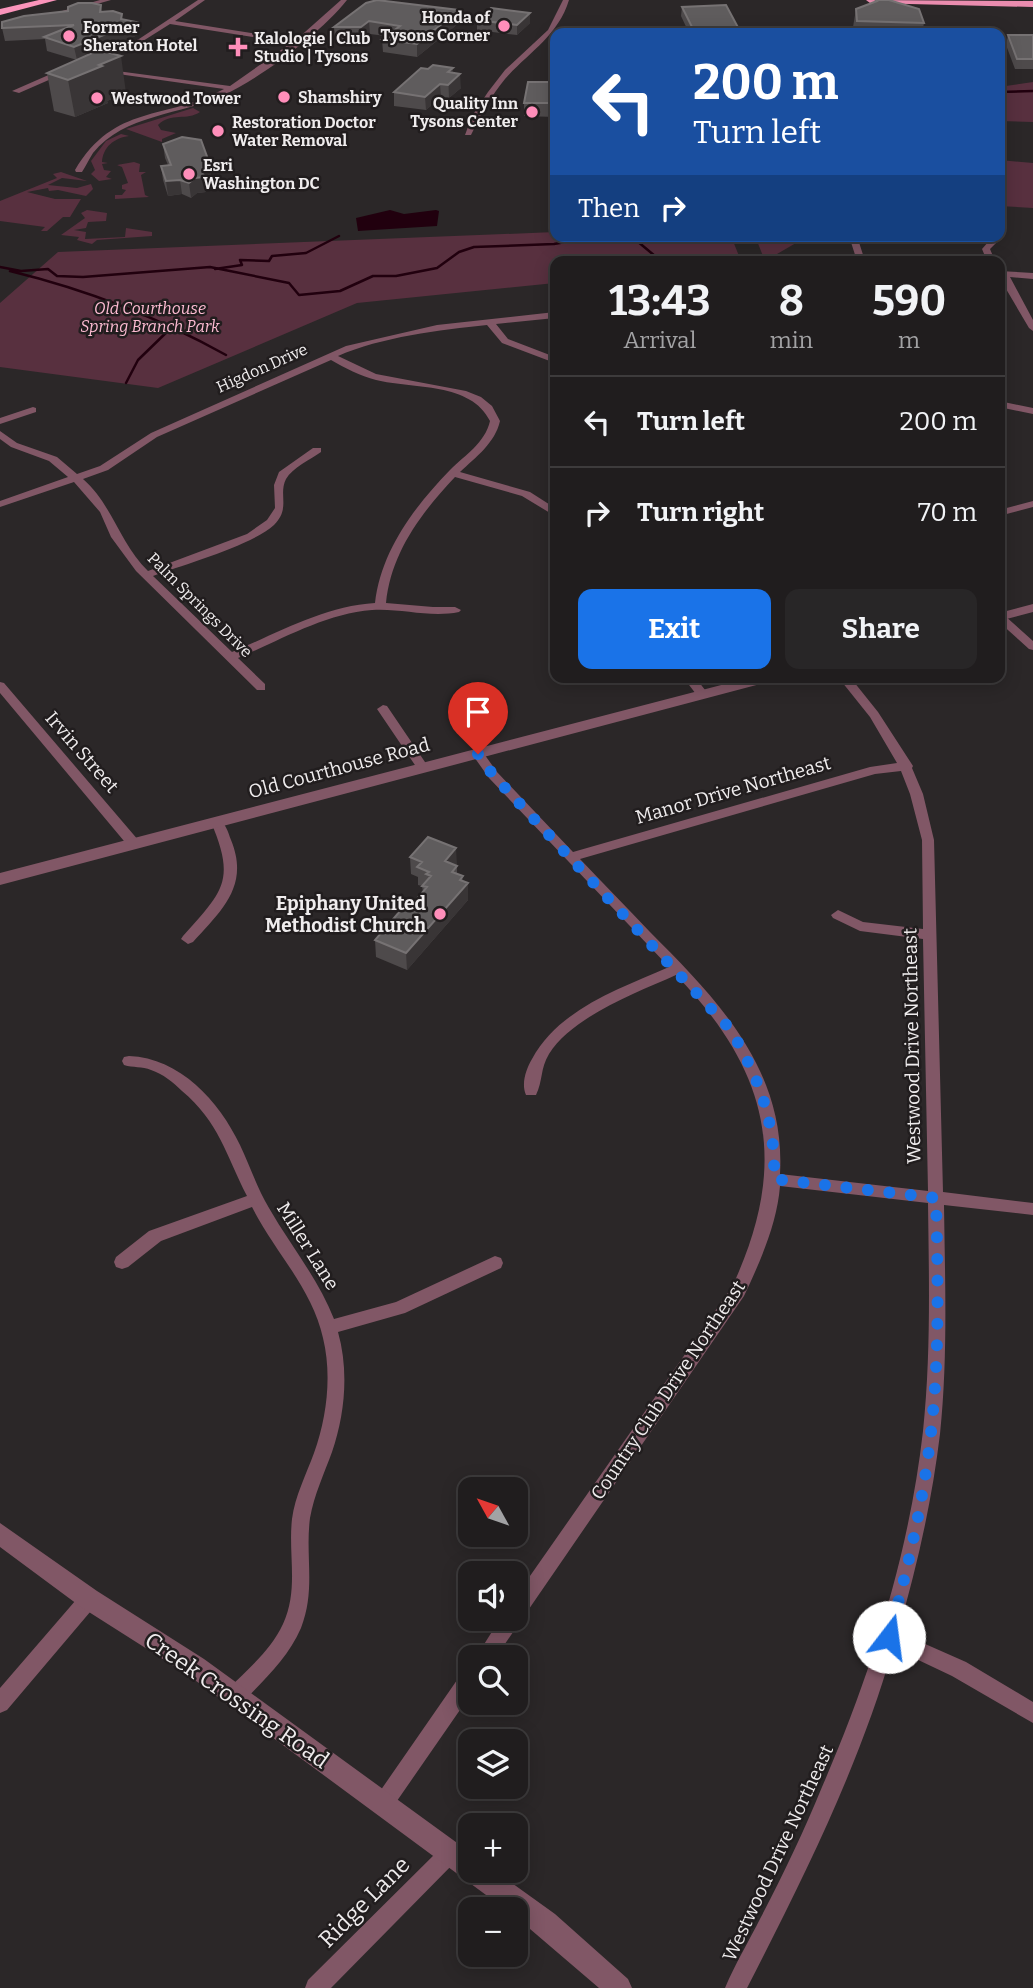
<!DOCTYPE html>
<meta charset="utf-8">
<style>
:root{--surface:#201d1e;--page:#282627;--text:#f1f3f6;--muted:#a2a2a4;--line:#3d3b3c;--accent:#1a73e8}
body{margin:0;font-family:Bitter,serif;background:var(--page);color:var(--text);height:100vh;display:flex;flex-direction:column;font-size:26px;white-space:nowrap}
*{box-sizing:border-box;margin:0}
p{font-size:23px;color:var(--muted)}
.icon{flex:none;width:38px;height:38px;fill:none;stroke:currentColor;stroke-width:2;stroke-linecap:round;stroke-linejoin:round}
.map{position:relative;flex:1;overflow:hidden}
.details{position:absolute;left:550px;top:256px;width:455px;height:427px;display:flex;flex-direction:column;background:var(--surface);border-radius:14px;box-shadow:0 4px 18px #0003,0 0 0 2px var(--line)}
.details>*{flex:none}
.banner{position:absolute;left:550px;top:28px;width:455px;height:214px;border-radius:14px;box-shadow:0 4px 18px #0003,0 0 0 2px var(--line);background:#1a4fa0;color:#fff;overflow:hidden}
.needle{width:46px;rotate:310deg}
.tools{position:absolute;left:458px;top:1477px;display:grid;gap:14px}
.tools a{display:grid;place-items:center;width:70px;height:70px;border-radius:14px;background:var(--surface);box-shadow:0 4px 18px #0003,0 0 0 2px var(--line);font-size:35px}
.pin{position:absolute;display:grid;place-items:center;width:60px;height:60px;color:#fff;margin:-72px -30px;border-radius:50% 50% 50% 0;rotate:-45deg;box-shadow:0 0 7px #0007}
.pin .icon{rotate:45deg}
.me{position:absolute;width:77px;margin:-38px;rotate:15deg;stroke-linejoin:round;filter:drop-shadow(0 0 5px #0008)}
.turn{display:flex;align-items:center;gap:24px;height:147px;padding:0 28px;font-size:32px}
.turn .icon{width:91px;height:91px;stroke-width:2.5}
.turn b{display:block;font-size:49px;line-height:60px}
.then{display:flex;align-items:center;height:66px;padding:0 28px;background:#0003;gap:14px;font-size:26px}
.eta{display:flex;justify-content:space-evenly;align-items:center;height:119px;text-align:center}
.eta b{font-size:42px;font-weight:700;line-height:49px}
.primary-button{display:flex;gap:14px;margin-top:auto;padding:14px 28px}
.primary-button a{flex:1;height:80px;border-radius:14px;background:var(--accent);color:#fff;font-size:28px;font-weight:700;line-height:80px;text-align:center}
.primary-button a+a{background:var(--page);color:var(--text)}
ul{padding:0;list-style:none}
li{display:flex;align-items:center;gap:21px;height:91px;padding:0 28px;border-top:2px solid var(--line)}
li div{flex:1}
li b{display:block;font-size:26px}
li em{font-style:normal}
.map>svg:first-child{display:block}
.green{fill:#58303f}
.water{fill:#21000e}
.lines{fill:none;stroke-linecap:round;stroke-linejoin:round}
.stream{stroke:#21000e;stroke-width:2.5}
.minor{fill:#815766;fill-rule:evenodd}
.tertiary{fill:#815766;fill-rule:evenodd}
.trunk{fill:#ea8caf;fill-rule:evenodd}
.motorway{fill:#fb94bb;fill-rule:evenodd}
.wall{fill:#4e4a4b}
.shaded-wall{fill:#393536}
.building{fill:#5f5c5d;stroke:#767273;stroke-width:2}
.route{stroke:#1a73e8;stroke-width:12;stroke-dasharray:0 21.6}
.poi-dot{fill:#ff8eba;stroke:#211d1e;stroke-width:2.5}
.labels{text-anchor:middle;dominant-baseline:central;stroke-width:5;stroke-linejoin:round;paint-order:stroke}
.far-poi-label{font-size:16px;font-weight:bold;fill:#efeced;stroke:#211d1e;text-anchor:start}
.far-park-label{font-size:16px;font-style:italic;fill:#fdbbd2;stroke:#211d1e}
.far-street-label{font-size:16px;fill:#efeced;stroke:#211d1e}
.street-label{font-size:19px;fill:#efeced;stroke:#211d1e}
.poi-label{font-size:19px;font-weight:bold;fill:#efeced;stroke:#211d1e;text-anchor:end}
.near-street-label{font-size:23px;fill:#efeced;stroke:#211d1e}
</style>
<div class="map">
<svg width="1033" height="1988" viewBox="0 0 1033 1988">
<rect width="100%" height="100%" fill="#2b2728"/>
<!-- green -->
<path class="green" d="M1033,82V122L999,121V87Z
M193,108L200,112C187,121 171,112 158,125L161,130L176,133L162,139V142L126,129Z
M121,134L129,136C114,138 103,147 102,162L108,163L102,164L104,170L111,171L106,177L112,179L99,181L91,174L95,170L91,161L106,141Z
M999,160L1033,163V208L999,206Z
M134,162L140,164L139,172H146L141,175L145,195L149,197L115,199V195H122L126,190L122,189V185L128,183L122,167L117,165Z
M61,172L87,181L62,178L48,185L77,188L91,184L93,189L86,196L58,190L49,191L48,188L27,192L55,199H81L70,217H63L47,231H41L45,227L0,221V201L57,178L53,174Z
M87,210L107,213L106,221L88,222L86,228L74,230L86,232L85,239L125,237L126,228L152,232V236L97,240L92,244L77,240L79,237L61,235L85,218L81,213Z
M555,232V236H731L741,261H555V283L357,303L158,388L0,367V303L58,252Z
M755,236H808L765,261Z"/>
<!-- water -->
<path class="water" d="M390,210L404,214L436,210L439,211L437,226L358,231L356,218Z"/>
<g class="lines">
<!-- stream -->
<path class="stream" d="M999,92L1033,91
M631,236L661,261
M0,267L21,271L48,269L57,276L83,277L210,267L289,283L299,295L340,291L373,276H396L437,268L459,252L474,247L554,244L600,236
M215,269L242,265L240,260L269,261L272,256L306,253L339,236
M10,271C88,290 156,316 226,355
M126,383L138,360L173,326"/>
<!-- minor -->
<path class="minor" d="M100,0H111L48,18L45,16Z
M198,0H205L175,21L296,40L341,0H347C321,33 262,77 224,95C182,115 124,114 93,153C89,159 86,166 82,172H76L75,170C115,103 165,121 224,89L104,72L102,69L230,86L291,43L170,24L143,41L97,61L92,60L139,39Z
M563,0H569C558,36 529,52 505,79C491,96 481,115 471,135H465L472,116L488,92L505,70L548,30Z
M60,70L67,72L19,93L12,91Z
M849,236H857L865,261H857Z
M989,241L996,243L990,249L995,261H987L982,249Z
M999,271L1033,273V279L1010,277L1033,320V331L1029,328L999,277Z
M555,312V318L496,324L508,339L555,357V363L502,343L487,325C440,330 381,337 338,356L376,374L466,391L481,397L492,406L500,421C495,443 476,457 460,472L530,492L555,508V516L522,496L455,477C421,513 391,553 386,603L433,607H455L461,610L459,612C430,618 401,608 372,610C324,614 281,640 238,658L265,684V690H257L136,571L111,537L100,512L74,482L0,507V501L68,477L49,461L11,447L0,439V431L17,443L57,457L77,474L100,466L151,433L346,346L437,325ZM331,360C345,368 360,376 376,380C413,389 471,382 490,421C485,443 465,455 450,470C414,507 381,551 375,603C324,606 278,633 232,652L153,576C183,565 253,545 274,525C291,508 278,495 286,479C292,468 311,459 321,452V448H313L279,472L274,485L275,508L267,520L247,534L148,571C120,544 112,504 83,479L108,470L157,437Z
M999,401L1033,408V414L999,407Z
M33,407L36,408V412L0,424V418Z
M1033,501V507L999,516V510Z
M999,614L1004,615L1033,641V650L1029,649L999,622Z
M683,677H695L709,695L707,698H699Z
M838,677H850L878,712L913,766L912,768L923,794L934,840L943,1192L1033,1203V1215L944,1205C945,1281 948,1358 940,1434C932,1501 917,1567 898,1632L966,1662L1033,1702V1723L952,1676L893,1648C859,1767 803,1879 747,1988H725C735,1964 749,1941 761,1917C783,1875 804,1831 822,1787C871,1674 909,1554 923,1431C931,1355 929,1279 928,1203L780,1186C777,1224 760,1262 744,1296L496,1657H476L500,1619H516V1596L732,1287C790,1163 770,1072 676,975C636,993 573,1016 549,1054C540,1069 543,1081 536,1095H526C521,1084 526,1069 532,1059C559,1009 619,989 669,967L489,778L472,754L474,751H482L497,772L573,852L870,767L897,763L870,717ZM901,771L910,794L922,840L923,929L863,922L838,910L831,915L833,918L860,931L923,939L928,1191L780,1174C786,1070 718,1000 650,932C627,908 603,883 580,859L875,774Z
M0,682L4,683L139,841L140,844L139,847H129L0,693Z
M383,705L387,706L427,765L429,768L427,771H419L377,709Z
M217,818C225,821 228,832 231,840C250,886 221,911 193,942L188,944L181,939L183,936C223,891 236,881 211,822Z
M129,1056C180,1058 219,1101 240,1145C250,1166 257,1188 269,1208C290,1245 318,1278 334,1319L396,1302L495,1256L501,1258L503,1263L501,1268L405,1313L338,1332C349,1371 345,1414 332,1452C324,1474 314,1495 310,1518C305,1557 316,1589 301,1628C288,1658 264,1680 242,1703L235,1706L228,1703L225,1696L228,1689C248,1669 271,1650 283,1624C299,1590 288,1555 292,1519C295,1496 306,1475 314,1453C327,1417 332,1375 323,1338C312,1288 274,1251 252,1207L161,1241L128,1267L122,1269L116,1267L114,1262L116,1257L149,1231L247,1196C226,1155 219,1122 182,1091C173,1082 163,1074 151,1070C142,1066 133,1068 124,1065L122,1061L124,1057Z
M89,1590L96,1593L98,1599L96,1605L7,1710L0,1713V1688L82,1593Z
M471,1668V1694L390,1811L383,1814L376,1811L373,1804L376,1797L464,1670Z
M450,1843L457,1846L460,1853L457,1860L331,1988H305L308,1980L443,1846Z"/>
<!-- tertiary -->
<path class="tertiary" d="M1033,604V612L999,621V613Z
M752,677H777L775,680L0,885V873Z
M0,1523L97,1591L204,1659L471,1853V1871H495L555,1914L628,1979L632,1988H599L516,1917V1909H505L188,1675L81,1607L0,1547Z"/>
<!-- trunk -->
<path class="trunk" d="M866,0L1033,1V7L870,3Z"/>
<!-- motorway -->
<path class="motorway" d="M39,0H57L0,15V9Z"/>
</g>
<!-- wall -->
<path class="wall" d="M875,0H889L924,23L922,33H852L856,9L874,2Z
M366,3L459,10V23L417,57L383,52L382,39L386,36L370,34L362,40H335L334,27Z
M101,5L102,12L122,14V19L138,35L101,50L126,93L107,101L108,103L75,117L54,111L47,73L77,60L47,51L45,39L5,41L2,28Z
M682,7L741,33H689L681,16Z
M530,13V23L517,35L477,30V20Z
M1008,35H1033V69H1015L1006,45Z
M453,73L461,88L449,98L441,97L426,110L394,106V92Z
M555,82V117L524,116V103Z
M163,144L209,162L211,176L205,182L206,192L197,193L191,198L182,194L168,196L163,180L161,166L168,165L165,158Z
M410,857L457,865V874L463,876V882L468,883V900L407,970L376,957L375,940L412,905L423,892L422,886L418,885V877L411,874Z"/>
<!-- shaded-wall -->
<path class="shaded-wall" d="M459,10V23L417,57V44Z
M530,13V23L517,35V25Z
M122,14L124,27L136,22L138,35L77,60L74,47L121,19Z
M369,21L370,34L362,40L361,27Z
M121,56L126,93L107,101L108,103L75,117L68,80Z
M453,68V81L460,74L461,88L449,98L448,72Z
M440,84L441,97L426,110L425,97Z
M209,162L211,176L205,182L206,192L197,193L191,198L189,183Z
M180,180L182,194L168,196L166,181Z
M456,848L457,865L446,878L445,861Z
M463,876V888L468,883V900L407,970L406,953Z"/>
<!-- building -->
<path class="building" d="M377,0L459,10L417,44L382,39L400,26L369,21L361,27H334L366,3Z
M876,0H889L919,9L924,23L857,21L856,9L877,1Z
M78,3H92L101,5L100,12L113,11L122,14L121,19L136,22L74,47L44,37L74,25L2,28V22L24,16L68,11V7Z
M726,5L741,33H695L682,7Z
M491,8L530,13L517,25L477,20Z
M1008,35H1033V59H1017Z
M99,50L121,56L99,65L102,66L68,80L47,73Z
M433,65L453,68L448,72L460,74L448,85L440,84L425,97L394,92L421,68L428,69Z
M528,82H555V103H524Z
M182,137L201,140L209,162L202,169L204,177L195,178L189,183L180,180L166,181L161,166L171,165L163,144Z
M428,837L456,848L445,861L457,866L452,872L463,876L460,880L468,883L406,953L375,940L407,903L412,905L427,887L422,886L431,876L426,874L429,872L417,867L422,862L410,857Z"/>
<g class="lines">
<!-- route -->
<path class="route" d="M478,754L493,775L730,1029C759,1077 776,1123 774,1179L936,1198C938,1281 940,1365 929,1449C921,1513 906,1575 889,1637"/>
</g>
<!-- markers -->
<g class="poi-dot">
<circle cx="504" cy="26" r="7"/>
<circle cx="69" cy="36" r="7"/>
<path d="M234.5 36.5h7v7h7v7h-7v7h-7v-7h-7v-7h7z"/>
<circle cx="284" cy="97" r="7"/>
<circle cx="97" cy="98" r="7"/>
<circle cx="532" cy="112" r="7"/>
<circle cx="218" cy="131" r="7"/>
<circle cx="189" cy="174" r="7"/>
<circle cx="440" cy="914" r="7"/>
</g>
<g class="labels">
<!-- far-poi labels -->
<g class="far-poi-label">
<text x="490" y="17" text-anchor="end">Honda of<tspan x="490" dy="18">Tysons Corner</tspan></text>
<text x="83" y="27">Former<tspan x="83" dy="18">Sheraton Hotel</tspan></text>
<text x="254" y="38">Kalologie | Club<tspan x="254" dy="18">Studio | Tysons</tspan></text>
<text x="298" y="97">Shamshiry</text>
<text x="111" y="98">Westwood Tower</text>
<text x="518" y="103" text-anchor="end">Quality Inn<tspan x="518" dy="18">Tysons Center</tspan></text>
<text x="232" y="122">Restoration Doctor<tspan x="232" dy="18">Water Removal</tspan></text>
<text x="203" y="165">Esri<tspan x="203" dy="18">Washington DC</tspan></text>
</g>
<!-- far-park labels -->
<g class="far-park-label">
<text x="150" y="308">Old Courthouse<tspan x="150" dy="18">Spring Branch Park</tspan></text>
</g>
<!-- far-street labels -->
<g class="far-street-label">
<text transform="translate(262 368) rotate(-24)">Higdon Drive</text>
<text transform="translate(200 605) rotate(45)">Palm Springs Drive</text>
</g>
<!-- street labels -->
<g class="street-label">
<text transform="translate(82 752) rotate(49)">Irvin Street</text>
<text transform="translate(339 768) rotate(-15)">Old Courthouse Road</text>
<text transform="translate(733 790) rotate(-16)">Manor Drive Northeast</text>
<text transform="translate(912 1046) rotate(-91)">Westwood Drive Northeast</text>
<text transform="translate(308 1246) rotate(58)">Miller Lane</text>
<text transform="translate(668 1390) rotate(-56)">Country Club Drive Northeast</text>
<text transform="translate(778 1853) rotate(-65)">Westwood Drive Northeast</text>
</g>
<!-- poi labels -->
<g class="poi-label">
<text x="426" y="903">Epiphany United<tspan x="426" dy="22">Methodist Church</tspan></text>
</g>
<!-- near-street labels -->
<g class="near-street-label">
<text transform="translate(237 1700) rotate(35)">Creek Crossing Road</text>
<text transform="translate(364 1902) rotate(-45)">Ridge Lane</text>
</g>
</g>
</svg>
<div class="tools">
<a><svg class="needle" viewBox="-14 -14 28 28"><path d="M0-13l5 13h-10z" fill="#e53935"/><path d="M0 13l5-13h-10z" fill="#a2a2a4"/></svg></a>
<a><svg class="icon" aria-label="sound" viewBox="0 0 24 24"><path d="M4 9h4l5-4v14l-5-4H4zM17 9q2 3 0 6"/></svg></a>
<a><svg class="icon" aria-label="search" viewBox="0 0 24 24"><circle cx="10" cy="10" r="6"/><path d="M15 15l6 6"/></svg></a>
<a><svg class="icon" aria-label="layers" viewBox="0 0 24 24"><path d="M12 4l9 5-9 5-9-5zM3 14l9 5 9-5"/></svg></a>
<a>+</a>
<a>−</a>
</div>
<div class="pin" style="left:478px;top:754px;background:#d93025"><svg class="icon" aria-label="arrive" viewBox="0 0 24 24"><path d="M6 21V4h12l-3 4 3 4H6"/></svg></div>
<svg class="me" style="left:889px;top:1637px" viewBox="-20 -20 40 40"><circle r="19" fill="#fff"/><path d="M0-13L10 11 0 6-10 11z" fill="#1a73e8"/></svg>
<div class="banner">
<div class="turn"><svg class="icon" aria-label="left" viewBox="0 0 24 24"><path d="M17 20v-9H6M10 6l-5 5 5 5"/></svg><div><b>200 m</b>Turn left</div></div>
<div class="then">Then<svg class="icon" aria-label="right" viewBox="0 0 24 24"><path d="M7 20v-9h11M14 6l5 5-5 5"/></svg></div>
</div>
<section class="details">
<div class="eta">
<div><b>13:43</b><p>Arrival</p></div>
<div><b>8</b><p>min</p></div>
<div><b>590</b><p>m</p></div>
</div>
<ul>
<li><svg class="icon" aria-label="left" viewBox="0 0 24 24"><path d="M17 20v-9H6M10 6l-5 5 5 5"/></svg><div><b>Turn left</b></div><em>200 m</em></li>
<li><svg class="icon" aria-label="right" viewBox="0 0 24 24"><path d="M7 20v-9h11M14 6l5 5-5 5"/></svg><div><b>Turn right</b></div><em>70 m</em></li>
</ul>
<div class="primary-button"><a>Exit</a><a>Share</a></div>
</section>
</div>
